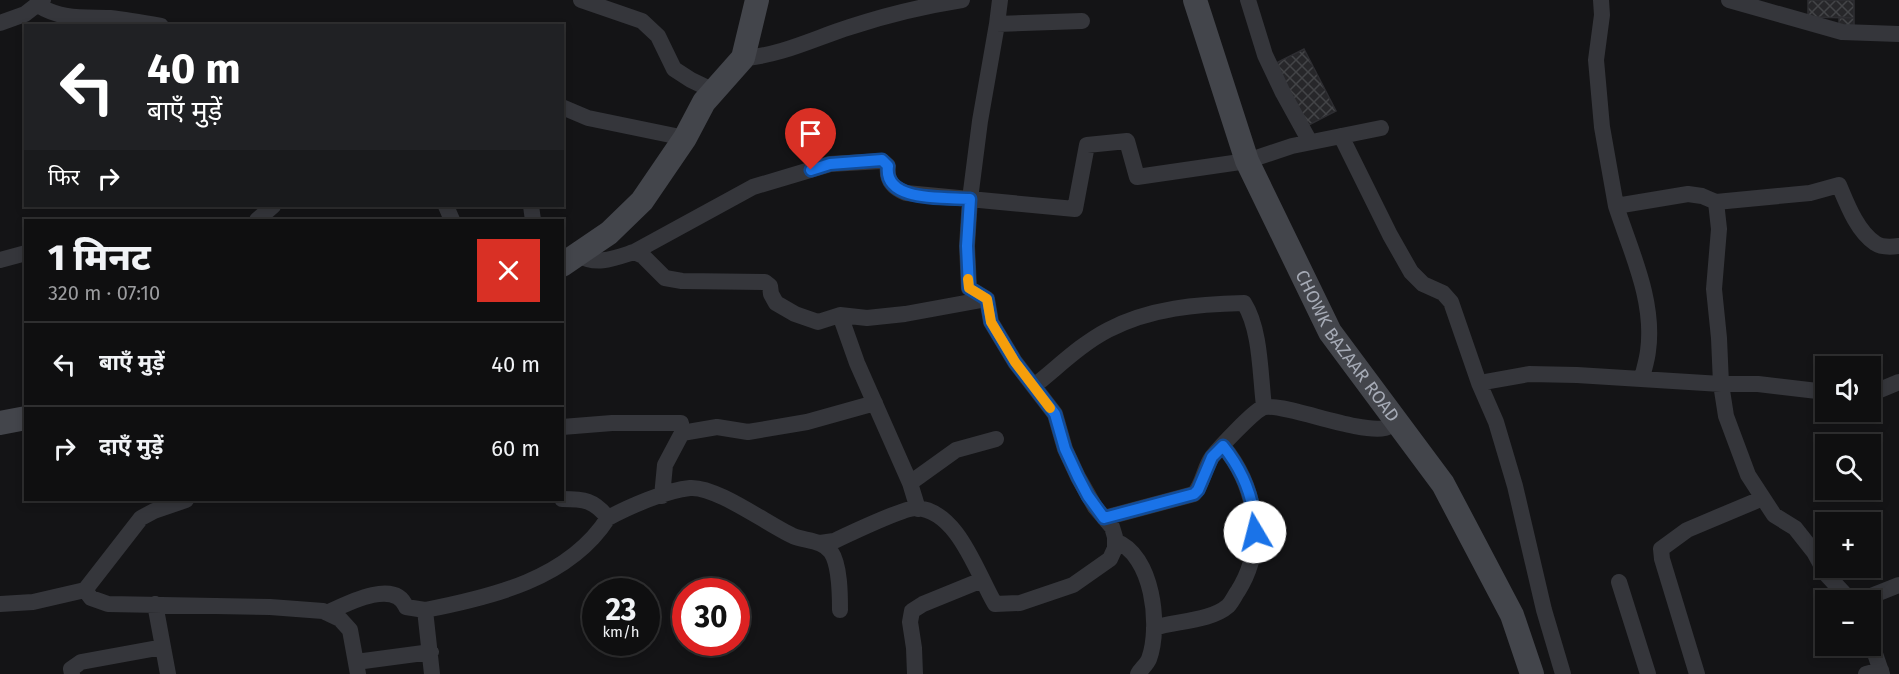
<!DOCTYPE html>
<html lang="hi">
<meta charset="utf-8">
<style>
:root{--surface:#0f0f10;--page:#1d1d1e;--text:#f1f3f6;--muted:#9b9c9f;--line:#2f2f30}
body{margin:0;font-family:"Fira Sans","Noto Sans Devanagari",sans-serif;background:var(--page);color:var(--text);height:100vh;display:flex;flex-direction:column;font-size:22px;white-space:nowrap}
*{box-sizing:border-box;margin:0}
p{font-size:20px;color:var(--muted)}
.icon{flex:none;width:33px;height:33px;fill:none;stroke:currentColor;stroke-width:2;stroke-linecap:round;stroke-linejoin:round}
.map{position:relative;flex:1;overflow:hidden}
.drawer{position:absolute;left:24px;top:219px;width:540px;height:282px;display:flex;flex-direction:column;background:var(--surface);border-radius:0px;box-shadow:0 3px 9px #0003,0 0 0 2px var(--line)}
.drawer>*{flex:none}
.guide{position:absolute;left:24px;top:24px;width:540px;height:183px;border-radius:0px;box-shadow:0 3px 9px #0003,0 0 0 2px var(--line);background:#202124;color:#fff;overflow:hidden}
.tools{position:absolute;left:1815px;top:356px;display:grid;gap:12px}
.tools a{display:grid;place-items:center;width:66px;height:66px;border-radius:0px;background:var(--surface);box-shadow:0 3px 9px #0003,0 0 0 2px var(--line);font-size:30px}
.speed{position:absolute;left:582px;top:578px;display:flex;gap:12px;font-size:30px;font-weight:700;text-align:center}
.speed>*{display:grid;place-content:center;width:78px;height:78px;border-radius:50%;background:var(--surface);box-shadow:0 3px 9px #0003,0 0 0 2px var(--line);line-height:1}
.speed small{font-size:15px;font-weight:400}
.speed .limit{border:9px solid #d22;background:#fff;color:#111}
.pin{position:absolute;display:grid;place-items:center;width:51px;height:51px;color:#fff;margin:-62px -26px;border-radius:50% 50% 50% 0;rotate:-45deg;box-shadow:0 0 6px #0007}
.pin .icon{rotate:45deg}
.me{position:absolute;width:66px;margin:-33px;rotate:352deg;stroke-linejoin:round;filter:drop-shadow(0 0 4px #0008)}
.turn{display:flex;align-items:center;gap:21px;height:126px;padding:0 24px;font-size:27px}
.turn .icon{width:78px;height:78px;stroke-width:2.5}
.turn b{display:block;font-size:42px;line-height:51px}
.then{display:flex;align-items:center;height:57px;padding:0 24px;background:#0003;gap:12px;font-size:22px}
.round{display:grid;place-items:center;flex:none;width:63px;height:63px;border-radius:0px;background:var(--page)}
.headline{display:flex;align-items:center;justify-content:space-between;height:102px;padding:0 24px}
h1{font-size:36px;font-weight:800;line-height:45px}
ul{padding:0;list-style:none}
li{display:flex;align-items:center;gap:18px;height:84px;padding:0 24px;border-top:2px solid var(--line)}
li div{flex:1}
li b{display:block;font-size:22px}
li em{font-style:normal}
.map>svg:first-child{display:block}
.building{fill:url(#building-cross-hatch);stroke:#2e2e32;stroke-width:1.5}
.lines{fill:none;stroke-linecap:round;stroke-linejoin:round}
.street{stroke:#35363b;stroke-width:16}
.secondary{stroke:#43454b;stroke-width:24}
.route-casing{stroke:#114b97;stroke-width:15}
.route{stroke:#1a73e8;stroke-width:10}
.slow{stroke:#f59e0b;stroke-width:10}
.labels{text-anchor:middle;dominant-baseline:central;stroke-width:6;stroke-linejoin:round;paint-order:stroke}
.street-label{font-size:18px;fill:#a6abb6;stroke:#0f0f11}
</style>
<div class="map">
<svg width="1899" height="674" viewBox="0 0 1899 674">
<defs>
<pattern id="building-cross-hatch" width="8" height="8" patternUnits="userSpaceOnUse" patternTransform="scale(1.5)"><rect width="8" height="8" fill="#27272a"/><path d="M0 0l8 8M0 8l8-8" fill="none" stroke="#434447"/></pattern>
</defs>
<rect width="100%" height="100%" fill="#141416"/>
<!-- building -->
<path class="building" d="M1808,0H1854V18L1808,17Z
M1839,17L1854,18V28L1839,27Z
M1304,49L1336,111L1305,127L1274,64Z"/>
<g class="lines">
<!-- street -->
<path class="street" d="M581,0L642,21L658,36L674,69L691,80L714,91
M1000,0L997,24L1082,21
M1248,0L1265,55L1283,93L1310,142
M1601,0L1602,15L1596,60L1602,127L1616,206
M1729,0L1842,32L1899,34
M38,5C61,20 85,17 110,18C127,20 144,23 161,26
M0,23L25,14L43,0
M743,58C780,56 815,38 850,27C886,15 924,6 962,0
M562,107L588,118L685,138
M1341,136L1390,235L1411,272L1423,284L1443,293L1451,302L1479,383L1496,422L1515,486L1544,610L1563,674
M446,206L452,220
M531,206L533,220
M257,220L273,206
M634,252L753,187L830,164L882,161L888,166C886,181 893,188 906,193L1075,209L1087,145L1127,141L1137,177L1247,161L1292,146L1381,128
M578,255C597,266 615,258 634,252L643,256L665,278L682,281L765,282L770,286L771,294L776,303L795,314L818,322L840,315L867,318L905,314L987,299
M0,260L26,253
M840,315L857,363L910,483
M1642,378C1644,369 1647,360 1648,351C1655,301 1631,252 1616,206L1688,194L1702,196L1716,202
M1479,383L1529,374L1577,375L1721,384H1758L1826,392
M1034,386C1058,367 1081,344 1108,330C1150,308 1198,304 1244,303C1261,330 1260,375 1264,406
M1870,394L1899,382
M562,427L612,423H681L682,433L717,427L748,432L807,422L875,403
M662,496L665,465L682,433
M562,499C584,499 594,500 608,518C628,507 667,490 690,488C716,486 767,524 793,536C805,541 823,540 831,552C840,565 840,595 840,610
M918,509L910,483L956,450L996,439
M1104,518L1194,494C1203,484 1204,468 1212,457C1220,447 1252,413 1262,408C1277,400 1357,434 1385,428C1389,427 1393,424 1397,421
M1115,541C1153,554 1161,626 1149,659C1147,664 1141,669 1138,674
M820,543L834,541C849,534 903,508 916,508C958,510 977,574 995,604L1020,603L1073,585L1110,559L1115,548V537L1112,527L1095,507L1078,477L1065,449L1055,414L1015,362L991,322L987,299L969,288L967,246L970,199L980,121L997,24
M1619,582L1648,674
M85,590L91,598L108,604L270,607L323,611L340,619L350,630L358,674
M1850,600L1826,574L1814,552L1795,528L1774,515L1748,475L1726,416L1721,384L1719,338L1714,289L1719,229L1716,202L1810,193L1839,185C1847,204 1857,231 1875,243C1882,248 1892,247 1899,246
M1861,600L1899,585
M0,604L33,602L85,590L141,518L154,511L186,500
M155,604L168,674
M327,613C346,604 395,578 406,607L425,610
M1154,628C1176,621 1211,621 1228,606C1232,602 1235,595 1238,591C1267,545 1256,486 1223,446
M1870,639L1882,674
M356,662L431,652
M72,674L71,669L81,662L163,647
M432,674L425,610C492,597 569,579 608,518
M915,674L914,648L910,622L912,611L923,604L982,580
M1697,674L1662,559L1661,549L1687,530L1763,498
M1866,674L1881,670"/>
<!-- secondary -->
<g class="secondary">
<path id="s1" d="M1195,0L1247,161L1330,332L1443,484L1512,615L1532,674"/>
<path d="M562,265L609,233L642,201L685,138L704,102L743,58L757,0"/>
<path d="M0,423L26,418"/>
</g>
</g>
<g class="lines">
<defs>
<path id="route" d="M811,170L830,164L882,160L888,166C883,203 946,197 970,199L967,246L969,288L987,299L991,322L1015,362L1055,414L1065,449L1078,477L1088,496L1104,518L1194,494L1198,490L1212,457L1223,446C1243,471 1255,500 1255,532"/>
</defs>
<!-- route casing -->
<use href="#route" class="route-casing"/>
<!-- route -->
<use href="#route" class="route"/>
<!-- slow -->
<path class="slow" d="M968,279L969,288L987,299L991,322L1015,362L1050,408"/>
</g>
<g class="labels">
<!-- street labels -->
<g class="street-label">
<text stroke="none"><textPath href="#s1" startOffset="380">CHOWK BAZAAR ROAD</textPath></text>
</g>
</g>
</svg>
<div class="tools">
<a><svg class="icon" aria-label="sound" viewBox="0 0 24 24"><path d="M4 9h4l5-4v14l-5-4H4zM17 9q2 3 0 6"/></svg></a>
<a><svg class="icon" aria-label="search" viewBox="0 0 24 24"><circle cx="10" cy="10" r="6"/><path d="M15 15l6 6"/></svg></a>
<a>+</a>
<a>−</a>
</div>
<div class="speed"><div>23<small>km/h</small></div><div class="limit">30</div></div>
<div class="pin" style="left:811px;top:170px;background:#d93025"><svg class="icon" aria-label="arrive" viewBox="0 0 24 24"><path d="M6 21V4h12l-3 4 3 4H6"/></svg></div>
<svg class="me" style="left:1255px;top:532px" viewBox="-20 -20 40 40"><circle r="19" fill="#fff"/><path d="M0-13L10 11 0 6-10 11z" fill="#1a73e8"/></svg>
<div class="guide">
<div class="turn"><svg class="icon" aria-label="left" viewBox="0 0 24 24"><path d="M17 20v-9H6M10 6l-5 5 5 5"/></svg><div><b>40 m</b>बाएँ मुड़ें</div></div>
<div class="then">फिर<svg class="icon" aria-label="right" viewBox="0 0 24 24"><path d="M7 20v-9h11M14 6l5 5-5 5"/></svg></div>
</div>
<section class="drawer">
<div class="headline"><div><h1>1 मिनट</h1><p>320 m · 07:10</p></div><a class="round" style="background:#d93025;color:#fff"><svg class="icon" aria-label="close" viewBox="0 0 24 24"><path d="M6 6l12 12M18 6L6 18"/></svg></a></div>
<ul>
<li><svg class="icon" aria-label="left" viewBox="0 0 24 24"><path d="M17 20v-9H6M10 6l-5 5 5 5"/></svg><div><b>बाएँ मुड़ें</b></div><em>40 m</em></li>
<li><svg class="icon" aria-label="right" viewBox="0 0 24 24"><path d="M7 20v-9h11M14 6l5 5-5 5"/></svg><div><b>दाएँ मुड़ें</b></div><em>60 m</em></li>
</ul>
</section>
</div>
